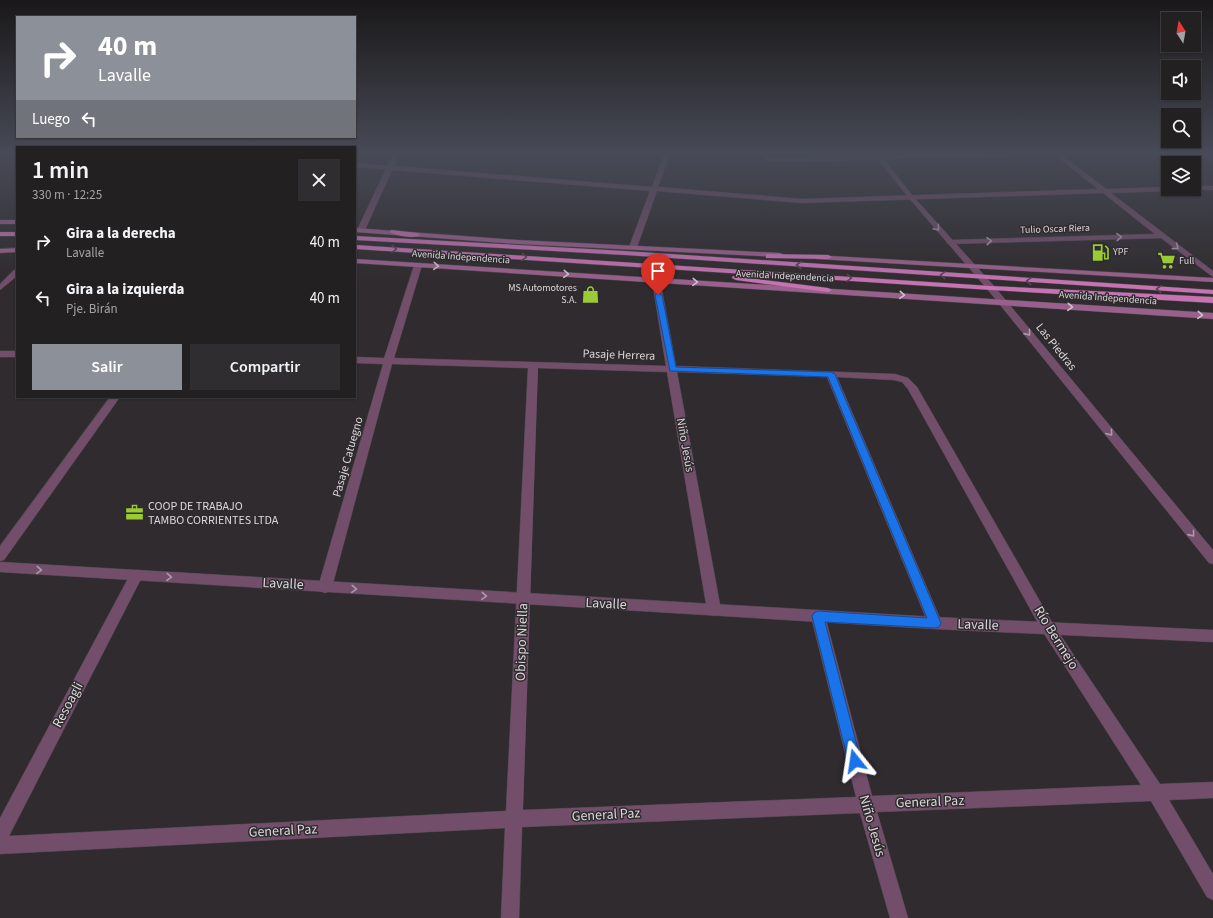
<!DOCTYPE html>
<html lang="es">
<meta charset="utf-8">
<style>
:root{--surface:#232022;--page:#2f2d2f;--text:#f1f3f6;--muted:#a3a3a5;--line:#403e40;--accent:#8c9099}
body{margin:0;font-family:"Source Sans 3",sans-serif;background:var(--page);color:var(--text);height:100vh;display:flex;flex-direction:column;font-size:15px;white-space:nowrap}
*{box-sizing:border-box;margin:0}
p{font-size:13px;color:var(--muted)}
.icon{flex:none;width:22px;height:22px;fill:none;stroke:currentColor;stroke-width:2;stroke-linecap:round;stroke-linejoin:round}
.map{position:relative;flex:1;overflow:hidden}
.panel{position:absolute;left:16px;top:146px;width:340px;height:252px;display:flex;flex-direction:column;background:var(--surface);border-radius:0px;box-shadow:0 1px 3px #0004,0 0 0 1px var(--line)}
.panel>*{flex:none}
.banner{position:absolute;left:16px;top:16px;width:340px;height:122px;border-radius:0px;box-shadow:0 1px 3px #0004,0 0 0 1px var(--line);background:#8c9099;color:#fff;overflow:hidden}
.needle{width:26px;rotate:349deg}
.buttons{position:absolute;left:1161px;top:12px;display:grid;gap:8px}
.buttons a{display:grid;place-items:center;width:40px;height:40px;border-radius:0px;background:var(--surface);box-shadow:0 1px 3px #0004,0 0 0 1px var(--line);font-size:20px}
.pin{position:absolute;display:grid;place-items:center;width:34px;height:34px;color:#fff;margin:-41px -17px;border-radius:50% 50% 50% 0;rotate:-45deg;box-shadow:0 0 4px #0007}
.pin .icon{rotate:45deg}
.me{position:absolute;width:44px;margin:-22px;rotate:345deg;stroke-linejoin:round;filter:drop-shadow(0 0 3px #0008)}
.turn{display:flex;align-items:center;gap:14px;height:84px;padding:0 16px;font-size:18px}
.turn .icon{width:52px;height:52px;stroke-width:2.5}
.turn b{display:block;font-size:28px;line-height:34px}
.then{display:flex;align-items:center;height:38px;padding:0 16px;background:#0003;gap:8px;font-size:15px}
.round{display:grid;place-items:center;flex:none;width:42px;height:42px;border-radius:0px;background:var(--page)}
.overview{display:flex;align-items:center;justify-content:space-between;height:68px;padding:0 16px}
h1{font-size:24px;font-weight:600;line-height:30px}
.action{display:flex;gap:8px;margin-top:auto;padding:8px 16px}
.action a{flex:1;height:46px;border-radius:0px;background:var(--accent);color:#fff;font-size:16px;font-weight:600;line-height:46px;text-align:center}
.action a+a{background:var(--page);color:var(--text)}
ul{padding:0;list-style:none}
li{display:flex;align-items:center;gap:12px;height:56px;padding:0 16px}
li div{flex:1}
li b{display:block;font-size:15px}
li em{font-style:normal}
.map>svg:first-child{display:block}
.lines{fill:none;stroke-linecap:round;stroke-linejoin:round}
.minor-casing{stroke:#4b474a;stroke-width:1}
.tertiary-casing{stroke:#4b474a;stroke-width:1}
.secondary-casing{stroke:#4b474a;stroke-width:1}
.trunk-casing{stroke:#4b474a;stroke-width:1}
.minor{fill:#734e6a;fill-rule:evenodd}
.tertiary{fill:#734e6a;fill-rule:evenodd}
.secondary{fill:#9a608d;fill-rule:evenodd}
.trunk{fill:#c672b3;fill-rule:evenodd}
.oneway{stroke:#ac9aa8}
.oneway2{stroke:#5c4056}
.oneway3{stroke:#cec0cb}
.route{fill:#1a73e8;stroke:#114b97}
.labels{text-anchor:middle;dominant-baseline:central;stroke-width:3;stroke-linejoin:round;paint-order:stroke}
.far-street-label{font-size:10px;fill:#dbd8da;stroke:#2f2b2e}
.far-poi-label{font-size:10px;fill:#dbd8da;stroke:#2f2b2e;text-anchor:start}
.street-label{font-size:12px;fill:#dbd8da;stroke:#2f2b2e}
.poi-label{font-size:12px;fill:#dbd8da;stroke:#2f2b2e;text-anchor:start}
.near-street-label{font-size:14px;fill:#dbd8da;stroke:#2f2b2e}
</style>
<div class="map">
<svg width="1213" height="918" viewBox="0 0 1213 918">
<rect width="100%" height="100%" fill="#2f2b2e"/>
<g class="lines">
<defs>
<path id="minor" d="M393,154H399L394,166L652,187L664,154H670L658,187L802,199L1098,189L1054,154H1061L1106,189L1168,187V189H1171L1168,191L1111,193L1213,271V277L1161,238L950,244L946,242L950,240L1155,234L1103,193L802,203L657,191L637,247L633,249L629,247L650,191L392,170L365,230L358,232L357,230L386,169L355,167V163L387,166Z
M761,154H767L768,157L773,158L931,154H1017L1014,156L773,162L764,159Z
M1194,186H1213V190L1192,189H1194Z
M415,263L422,265L394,358L666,366L652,280L656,278L660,280L676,366L895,374L908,378L917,387L1053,624L1160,784L1213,782V798L1169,800L1213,874V900L1207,897L1151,801L877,812L908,918H890L860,813L522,827L519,918H501L505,828L0,854V818L132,571L137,570L142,571L143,575L9,836L506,811L528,368L392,364L332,587L330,591L325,593L320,591L318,587L383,364L355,363V357L384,358ZM538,368L667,372L707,610L709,614L714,616L719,614L721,610L677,372L827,377L928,623L930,627L935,629L940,627L942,623L837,377L894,380L902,382L908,389L1043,632L1141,785L872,796L825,616L823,612L818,610L813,612L811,616L856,797L523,810Z
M14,270H17V276L0,290V284Z
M0,351H17V357H0Z
M110,397H120L4,560L0,561V546Z"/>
<path id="tertiary" d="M0,154H7L0,159Z
M874,154H880L912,195L994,286L1213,550V564L1209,563L988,290L908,197Z
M1203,154L1213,156V161Z
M0,562L935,617L1213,630V642L935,629L0,572Z"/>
<path id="secondary" d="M0,220H17V224H0Z
M355,228L518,240L780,253L784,255L780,257L518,244L355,232Z
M17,248V252L0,253V249Z
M814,255L1213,278V282L817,259L813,257Z
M355,259L1213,313V319L355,263Z"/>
<path id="trunk" d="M391,230L417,233L421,235C415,239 396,236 390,232Z
M0,232H17V236H0Z
M355,236L625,251L1213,290V294L625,255L355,240Z
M355,245L991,286L1213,297V303L991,290L355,249Z
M766,254L828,255L832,257L828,259L769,258H766Z
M733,276L828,288L832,290L828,292L736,280L732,278Z"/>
</defs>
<!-- minor casing -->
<use href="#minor" class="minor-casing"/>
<!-- tertiary casing -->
<use href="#tertiary" class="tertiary-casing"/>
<!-- secondary casing -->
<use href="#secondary" class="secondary-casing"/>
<!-- trunk casing -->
<use href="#trunk" class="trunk-casing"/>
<!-- minor -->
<use href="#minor" class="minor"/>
<!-- tertiary -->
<use href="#tertiary" class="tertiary"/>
<!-- secondary -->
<use href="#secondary" class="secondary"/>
<!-- trunk -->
<use href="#trunk" class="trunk"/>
</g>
<!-- one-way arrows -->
<defs><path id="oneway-chevron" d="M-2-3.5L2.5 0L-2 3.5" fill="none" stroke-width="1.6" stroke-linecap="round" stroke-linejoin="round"/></defs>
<g class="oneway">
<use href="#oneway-chevron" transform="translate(937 228) rotate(49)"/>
<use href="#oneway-chevron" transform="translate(1119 237) rotate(-2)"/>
<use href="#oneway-chevron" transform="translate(989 241) rotate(-2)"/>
<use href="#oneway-chevron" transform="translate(1176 247) rotate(37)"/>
<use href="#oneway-chevron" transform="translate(1028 333) rotate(51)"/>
<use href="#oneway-chevron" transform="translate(1110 433) rotate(51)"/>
<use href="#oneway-chevron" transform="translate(1192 534) rotate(51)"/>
<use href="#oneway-chevron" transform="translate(39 570) rotate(3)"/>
<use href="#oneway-chevron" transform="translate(169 577) rotate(3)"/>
<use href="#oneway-chevron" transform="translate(354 589) rotate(3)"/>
<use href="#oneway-chevron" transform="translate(484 596) rotate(3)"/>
</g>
<g class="oneway2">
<use href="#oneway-chevron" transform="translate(394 249) rotate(3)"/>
<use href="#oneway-chevron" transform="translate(524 257) rotate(4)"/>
<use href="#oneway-chevron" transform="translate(799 265) rotate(-176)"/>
<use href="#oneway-chevron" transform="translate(943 275) rotate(-176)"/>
<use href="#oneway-chevron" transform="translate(849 278) rotate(4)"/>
<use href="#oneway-chevron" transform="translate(1029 281) rotate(-176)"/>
<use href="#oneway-chevron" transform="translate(1159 289) rotate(-176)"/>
</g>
<g class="oneway3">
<use href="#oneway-chevron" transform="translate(436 266) rotate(4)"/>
<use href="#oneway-chevron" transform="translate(566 274) rotate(4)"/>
<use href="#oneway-chevron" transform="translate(695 282) rotate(3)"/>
<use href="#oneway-chevron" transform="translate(902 295) rotate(4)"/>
<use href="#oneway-chevron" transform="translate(1070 307) rotate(4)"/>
<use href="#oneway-chevron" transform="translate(1200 315) rotate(4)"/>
</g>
<!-- sky -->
<linearGradient id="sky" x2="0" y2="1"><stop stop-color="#1a1819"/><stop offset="0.54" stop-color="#474a57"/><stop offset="1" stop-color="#474a57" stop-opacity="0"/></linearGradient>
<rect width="1213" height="283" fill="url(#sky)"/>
<!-- route -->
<path class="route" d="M658,293L662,295L676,367L831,372L835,374L841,389L941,623L939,627L935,628L825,622L861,761L859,765L855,767L850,765L848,761L812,616L814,613L818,611L927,618L828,377L670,371L655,295Z"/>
<!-- icons -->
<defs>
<symbol id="fuel-bare" viewBox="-9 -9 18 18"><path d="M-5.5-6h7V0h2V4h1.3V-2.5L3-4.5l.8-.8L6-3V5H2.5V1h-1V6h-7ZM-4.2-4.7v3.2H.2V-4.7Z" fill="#9acb35" stroke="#2f2b2e" stroke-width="2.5" paint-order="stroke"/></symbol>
<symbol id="supermarket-bare" viewBox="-9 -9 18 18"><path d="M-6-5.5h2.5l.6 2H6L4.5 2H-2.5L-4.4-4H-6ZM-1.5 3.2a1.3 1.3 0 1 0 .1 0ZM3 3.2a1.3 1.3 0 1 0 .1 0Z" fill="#9acb35" stroke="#2f2b2e" stroke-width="2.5" paint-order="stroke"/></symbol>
<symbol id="shop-bare" viewBox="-9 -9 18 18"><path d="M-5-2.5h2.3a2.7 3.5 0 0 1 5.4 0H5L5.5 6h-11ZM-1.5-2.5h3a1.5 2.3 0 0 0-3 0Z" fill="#9acb35" stroke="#2f2b2e" stroke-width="2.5" paint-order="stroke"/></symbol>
<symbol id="office-bare" viewBox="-9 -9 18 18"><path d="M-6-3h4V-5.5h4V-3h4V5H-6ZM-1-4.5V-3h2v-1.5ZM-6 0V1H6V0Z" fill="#9acb35" stroke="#2f2b2e" stroke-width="2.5" paint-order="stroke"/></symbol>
</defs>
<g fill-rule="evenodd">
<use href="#fuel-bare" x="1088" y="240" width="25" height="25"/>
<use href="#supermarket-bare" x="1154" y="248" width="25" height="25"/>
<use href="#shop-bare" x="578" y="282" width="25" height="25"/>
<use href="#office-bare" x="122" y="500" width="25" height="25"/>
</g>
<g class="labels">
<!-- far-street labels -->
<g class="far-street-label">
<text transform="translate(1055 229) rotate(-2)">Tulio Oscar Riera</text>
<text transform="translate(461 257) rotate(4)">Avenida Independencia</text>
<text transform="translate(785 276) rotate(3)">Avenida Independencia</text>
<text transform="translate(1108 298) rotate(4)">Avenida Independencia</text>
</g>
<!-- far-poi labels -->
<g class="far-poi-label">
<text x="1113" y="252">YPF</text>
<text x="1179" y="261">Full</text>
<text x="577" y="288" text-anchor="end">MS Automotores<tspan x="577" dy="12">S.A.</tspan></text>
</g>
<!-- street labels -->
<g class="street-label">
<text transform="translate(1056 347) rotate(51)">Las Piedras</text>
<text transform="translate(619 355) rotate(2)">Pasaje Herrera</text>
<text transform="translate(685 445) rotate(80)">Niño Jesús</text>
<text transform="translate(348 457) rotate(-74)">Pasaje Catuegno</text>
</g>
<!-- poi labels -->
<g class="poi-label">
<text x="148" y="506">COOP DE TRABAJO<tspan x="148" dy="14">TAMBO CORRIENTES LTDA</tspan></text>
</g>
<!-- near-street labels -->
<g class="near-street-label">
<text transform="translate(283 584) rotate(3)">Lavalle</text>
<text transform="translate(606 604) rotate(3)">Lavalle</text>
<text transform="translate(978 625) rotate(2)">Lavalle</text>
<text transform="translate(1056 638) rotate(58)">Río Bermejo</text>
<text transform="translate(522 642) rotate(-88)">Obispo Niella</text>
<text transform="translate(68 705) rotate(-62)">Resoagli</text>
<text transform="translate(930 802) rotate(-2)">General Paz</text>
<text transform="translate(606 815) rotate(-3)">General Paz</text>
<text transform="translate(872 826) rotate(74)">Niño Jesús</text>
<text transform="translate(283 831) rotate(-3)">General Paz</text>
</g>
</g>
</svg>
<div class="buttons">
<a><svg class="needle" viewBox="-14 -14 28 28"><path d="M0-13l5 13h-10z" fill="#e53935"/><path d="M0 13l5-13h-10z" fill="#a3a3a5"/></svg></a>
<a><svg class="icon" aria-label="sound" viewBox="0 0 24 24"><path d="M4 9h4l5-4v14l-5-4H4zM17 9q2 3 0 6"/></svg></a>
<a><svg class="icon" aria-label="search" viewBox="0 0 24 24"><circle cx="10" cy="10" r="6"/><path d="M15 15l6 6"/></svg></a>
<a><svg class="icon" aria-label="layers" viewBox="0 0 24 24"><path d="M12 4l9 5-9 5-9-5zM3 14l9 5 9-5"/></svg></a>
</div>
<div class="pin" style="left:658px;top:295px;background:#d93025"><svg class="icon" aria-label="arrive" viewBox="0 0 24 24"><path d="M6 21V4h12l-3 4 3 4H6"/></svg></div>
<svg class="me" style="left:855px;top:761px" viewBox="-20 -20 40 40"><path d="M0-17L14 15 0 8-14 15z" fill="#1a73e8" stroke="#fff" stroke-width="4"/></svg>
<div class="banner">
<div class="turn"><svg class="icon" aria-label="right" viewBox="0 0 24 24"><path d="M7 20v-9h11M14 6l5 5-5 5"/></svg><div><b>40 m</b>Lavalle</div></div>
<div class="then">Luego<svg class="icon" aria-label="left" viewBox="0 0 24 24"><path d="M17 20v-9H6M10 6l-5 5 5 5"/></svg></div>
</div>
<section class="panel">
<div class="overview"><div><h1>1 min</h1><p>330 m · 12:25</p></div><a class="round"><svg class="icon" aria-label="close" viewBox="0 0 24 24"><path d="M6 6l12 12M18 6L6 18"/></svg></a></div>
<ul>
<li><svg class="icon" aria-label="right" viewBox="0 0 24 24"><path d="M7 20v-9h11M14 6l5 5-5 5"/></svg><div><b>Gira a la derecha</b><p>Lavalle</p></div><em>40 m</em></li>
<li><svg class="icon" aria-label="left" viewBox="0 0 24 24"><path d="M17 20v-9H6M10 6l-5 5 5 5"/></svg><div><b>Gira a la izquierda</b><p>Pje. Birán</p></div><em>40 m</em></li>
</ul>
<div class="action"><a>Salir</a><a>Compartir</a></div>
</section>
</div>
